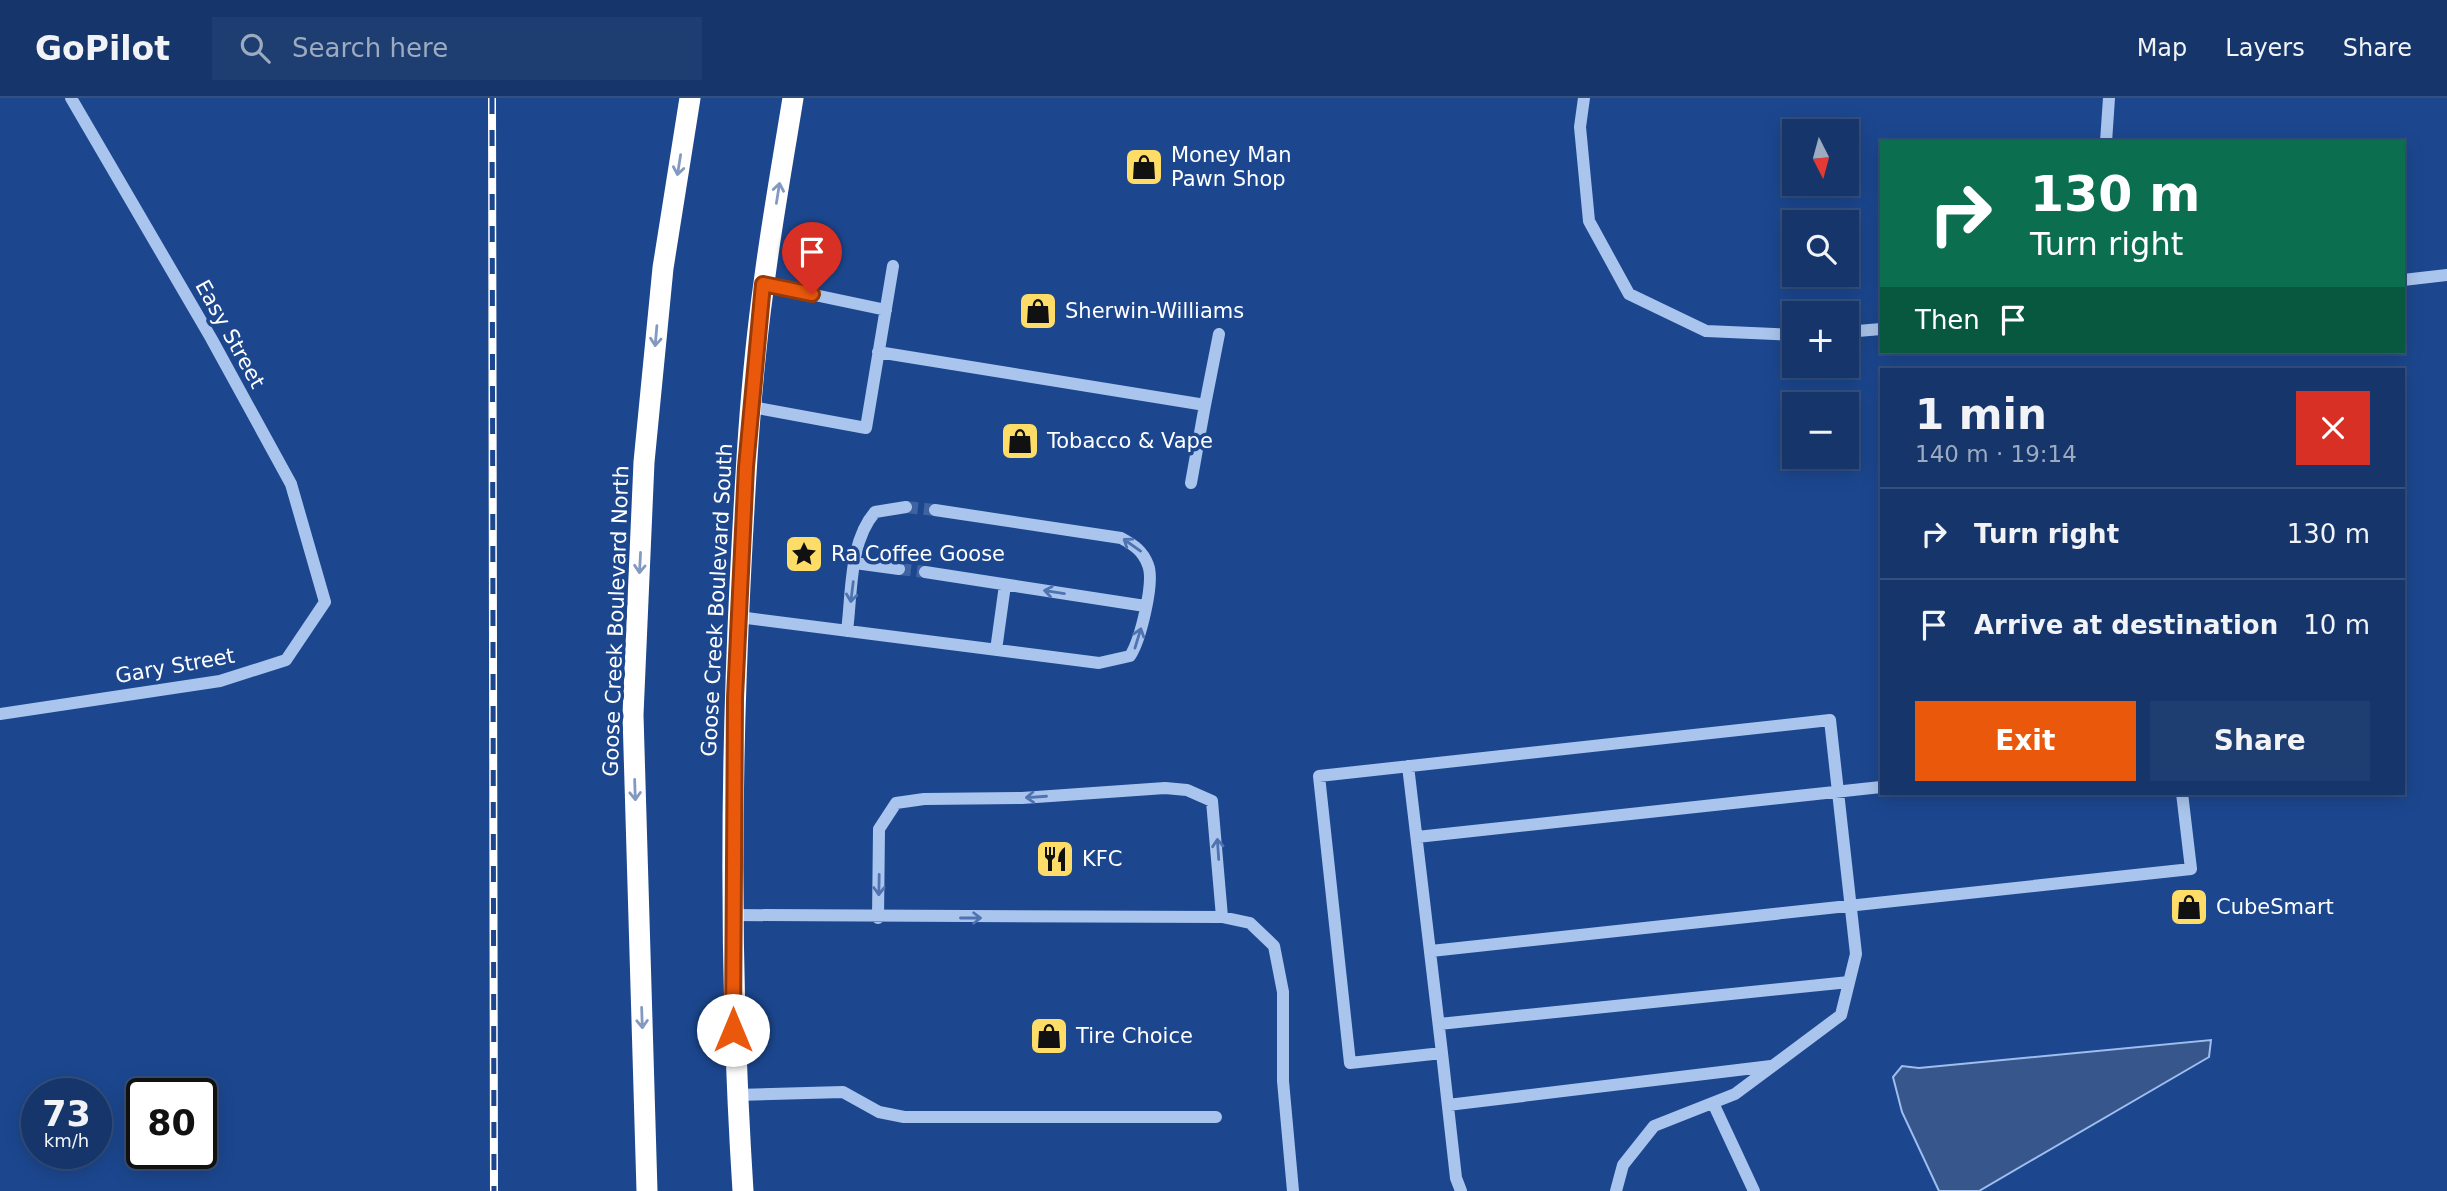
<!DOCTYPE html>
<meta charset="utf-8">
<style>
:root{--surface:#15356b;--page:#1e3d71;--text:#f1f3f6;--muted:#9dabc1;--line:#34507e;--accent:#ea580c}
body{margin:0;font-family:"DejaVu Sans",sans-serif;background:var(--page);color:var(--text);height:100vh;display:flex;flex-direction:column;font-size:26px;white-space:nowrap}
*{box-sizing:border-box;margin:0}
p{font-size:23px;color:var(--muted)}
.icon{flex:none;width:38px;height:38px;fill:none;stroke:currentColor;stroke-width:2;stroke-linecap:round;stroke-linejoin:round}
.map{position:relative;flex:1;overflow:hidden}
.drawer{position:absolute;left:1880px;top:270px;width:525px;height:427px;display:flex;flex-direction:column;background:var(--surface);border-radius:0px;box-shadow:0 4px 18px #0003,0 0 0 2px var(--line)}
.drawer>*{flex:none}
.hud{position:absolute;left:1880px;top:42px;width:525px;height:214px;border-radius:0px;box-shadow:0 4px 18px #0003,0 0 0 2px var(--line);background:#0b6e4f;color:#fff;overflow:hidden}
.needle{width:46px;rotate:174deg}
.controls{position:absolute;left:1782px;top:21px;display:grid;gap:14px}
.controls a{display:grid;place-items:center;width:77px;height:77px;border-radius:0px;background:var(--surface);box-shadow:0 4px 18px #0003,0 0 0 2px var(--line);font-size:35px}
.speed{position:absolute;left:21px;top:980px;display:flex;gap:14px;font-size:35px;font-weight:700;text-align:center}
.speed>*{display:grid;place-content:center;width:91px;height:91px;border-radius:50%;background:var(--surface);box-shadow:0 4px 18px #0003,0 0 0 2px var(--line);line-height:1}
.speed small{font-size:18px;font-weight:400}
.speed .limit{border:4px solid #111;border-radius:10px;background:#fff;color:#111}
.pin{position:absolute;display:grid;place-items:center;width:60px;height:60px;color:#fff;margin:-72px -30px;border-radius:50% 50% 50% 0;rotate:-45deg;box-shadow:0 0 7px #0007}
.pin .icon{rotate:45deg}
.me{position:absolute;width:77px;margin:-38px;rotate:0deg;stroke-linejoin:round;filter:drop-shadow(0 0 5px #0008)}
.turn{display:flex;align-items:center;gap:24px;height:147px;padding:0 35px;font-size:32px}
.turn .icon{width:91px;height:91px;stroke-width:2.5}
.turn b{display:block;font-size:49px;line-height:60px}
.then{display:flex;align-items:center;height:66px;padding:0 35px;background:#0003;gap:14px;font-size:26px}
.round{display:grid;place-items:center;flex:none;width:74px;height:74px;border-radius:0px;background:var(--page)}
.headline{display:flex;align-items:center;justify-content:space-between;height:119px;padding:0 35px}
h1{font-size:42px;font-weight:700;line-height:52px}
.cta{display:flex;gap:14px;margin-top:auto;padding:14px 35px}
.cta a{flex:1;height:80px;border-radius:0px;background:var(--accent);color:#fff;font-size:28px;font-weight:700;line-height:80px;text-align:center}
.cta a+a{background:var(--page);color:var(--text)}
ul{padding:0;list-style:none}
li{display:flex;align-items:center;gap:21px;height:91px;padding:0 35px;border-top:2px solid var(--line)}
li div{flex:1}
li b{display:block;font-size:26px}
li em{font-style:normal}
header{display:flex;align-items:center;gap:42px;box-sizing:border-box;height:98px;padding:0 35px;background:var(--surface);border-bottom:2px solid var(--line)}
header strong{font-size:33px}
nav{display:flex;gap:38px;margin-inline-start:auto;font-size:24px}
.search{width:490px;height:63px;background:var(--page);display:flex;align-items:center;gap:18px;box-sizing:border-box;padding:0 24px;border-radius:0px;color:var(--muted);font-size:26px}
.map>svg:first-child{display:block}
.water{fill:#37568b;stroke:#9ebeef;stroke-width:2}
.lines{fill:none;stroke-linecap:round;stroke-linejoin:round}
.minor-tunnel{stroke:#3e63a0;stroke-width:12;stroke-dasharray:12 6;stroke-linecap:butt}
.minor{stroke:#aac5ed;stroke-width:12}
.highway{stroke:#fff;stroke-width:21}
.rail-casing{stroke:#fff;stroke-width:8}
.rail{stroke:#1c478f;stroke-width:5;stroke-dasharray:16;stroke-linecap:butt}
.oneway{stroke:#829ac1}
.oneway2{stroke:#4e73b0}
.route-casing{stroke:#983908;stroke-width:18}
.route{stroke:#ea580c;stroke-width:12}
.labels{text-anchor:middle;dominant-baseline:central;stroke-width:7;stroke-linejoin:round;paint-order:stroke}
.poi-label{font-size:21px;fill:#fff;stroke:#1c478f;text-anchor:start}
.street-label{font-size:21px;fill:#fff;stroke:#1c478f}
</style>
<header>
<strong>GoPilot</strong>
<div class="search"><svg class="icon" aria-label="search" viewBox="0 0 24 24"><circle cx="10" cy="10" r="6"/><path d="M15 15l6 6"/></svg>Search here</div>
<nav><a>Map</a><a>Layers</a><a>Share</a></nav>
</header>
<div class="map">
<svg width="2447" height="1093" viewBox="0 0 2447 1093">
<rect width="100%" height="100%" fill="#1c478f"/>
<!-- water -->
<path class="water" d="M2211,942L2209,959L1979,1093H1939L1902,1014L1893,979L1902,968L1919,970Z"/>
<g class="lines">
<!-- minor-tunnel -->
<path class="minor-tunnel" d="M906,409L935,412
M899,471L925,474"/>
<!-- minor -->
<path class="minor" d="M1584,0L1580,29L1589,123L1629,196L1706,233L1794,237
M2106,44L2109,0
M2403,182L2447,177
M763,186L886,212
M1846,234L1881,231
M878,254L1205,307L1219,236
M752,309L866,330L893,168
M1191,385L1205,307
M855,465L899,471
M925,474L1145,508
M739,519L1099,565L1130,558C1140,543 1155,484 1148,467C1143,453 1134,447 1121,440L935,412
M847,533C852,494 849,444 875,414L906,409
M996,552L1005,487
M0,616L220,583L286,562L325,504L291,386L211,240L71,0
M1408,668L1442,955
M1417,739L1881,689
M733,817L1222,819L1250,825L1274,848L1283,894V983L1293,1093
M878,820L879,731L896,705L924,701L1022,700L1165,690L1187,692L1212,703L1222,819
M1431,853L2191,771L2182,695
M1439,926L1849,884
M736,997L843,994L879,1014L904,1019H1216
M1713,1005L1754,1093
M1448,1007L1771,968
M1461,1093L1456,1080L1442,955L1350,965L1319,678L1830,622L1856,856L1841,917L1735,996L1654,1028L1623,1067L1616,1093"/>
<!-- highway -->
<path class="highway" d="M647,1093L633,617L644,364L663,170L690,0
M743,1093C730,891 730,689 740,487C745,387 750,285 764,185C772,123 783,62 793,0"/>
<defs>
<path id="rail" d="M492,0L494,1093"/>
</defs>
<!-- rail casing -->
<use href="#rail" class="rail-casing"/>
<!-- rail -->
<use href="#rail" class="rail"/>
</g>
<!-- one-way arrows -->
<defs><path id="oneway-shaft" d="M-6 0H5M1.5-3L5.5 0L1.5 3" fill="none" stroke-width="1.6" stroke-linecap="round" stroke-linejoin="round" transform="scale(1.75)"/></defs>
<g class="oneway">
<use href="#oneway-shaft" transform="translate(679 67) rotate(99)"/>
<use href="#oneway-shaft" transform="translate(778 95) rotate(-81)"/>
<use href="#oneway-shaft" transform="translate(656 238) rotate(95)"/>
<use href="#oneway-shaft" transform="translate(640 465) rotate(93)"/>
<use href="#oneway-shaft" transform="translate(635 692) rotate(88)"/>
<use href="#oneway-shaft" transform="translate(642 920) rotate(88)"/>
</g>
<g class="oneway2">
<use href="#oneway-shaft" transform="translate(1132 447) rotate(-145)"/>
<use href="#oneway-shaft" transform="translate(852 494) rotate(97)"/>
<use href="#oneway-shaft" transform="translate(1054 494) rotate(-171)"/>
<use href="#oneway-shaft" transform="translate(1138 540) rotate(-73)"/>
<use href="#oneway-shaft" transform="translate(1036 699) rotate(176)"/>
<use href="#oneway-shaft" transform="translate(1218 751) rotate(-94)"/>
<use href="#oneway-shaft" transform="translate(879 787) rotate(91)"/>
<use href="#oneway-shaft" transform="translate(971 820)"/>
</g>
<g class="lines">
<defs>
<path id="route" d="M733,932L735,600L746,369L763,186L812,196"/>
</defs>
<!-- route casing -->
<use href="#route" class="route-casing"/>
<!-- route -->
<use href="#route" class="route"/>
</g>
<!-- icons -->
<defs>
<symbol id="shop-square" viewBox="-11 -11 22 22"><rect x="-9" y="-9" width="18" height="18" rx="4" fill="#fddc68" stroke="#1c478f"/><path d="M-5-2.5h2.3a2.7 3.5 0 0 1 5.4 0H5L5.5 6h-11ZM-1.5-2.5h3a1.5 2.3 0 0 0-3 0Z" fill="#111"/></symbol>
<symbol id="sight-square" viewBox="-11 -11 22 22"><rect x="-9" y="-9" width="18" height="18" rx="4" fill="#fddc68" stroke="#1c478f"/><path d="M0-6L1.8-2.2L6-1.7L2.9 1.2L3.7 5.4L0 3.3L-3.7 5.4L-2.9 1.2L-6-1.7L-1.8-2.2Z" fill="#111"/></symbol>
<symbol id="restaurant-square" viewBox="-11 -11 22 22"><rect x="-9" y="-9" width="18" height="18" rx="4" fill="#fddc68" stroke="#1c478f"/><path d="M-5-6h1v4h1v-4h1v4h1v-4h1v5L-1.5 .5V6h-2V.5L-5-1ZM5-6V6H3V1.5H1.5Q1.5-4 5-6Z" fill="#111"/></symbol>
</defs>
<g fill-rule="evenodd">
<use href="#shop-square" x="1122" y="47" width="44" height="44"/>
<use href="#shop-square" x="1016" y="191" width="44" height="44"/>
<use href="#shop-square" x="998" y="321" width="44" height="44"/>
<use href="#sight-square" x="782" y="434" width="44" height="44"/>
<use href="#restaurant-square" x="1033" y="739" width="44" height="44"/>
<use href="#shop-square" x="2167" y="787" width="44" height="44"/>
<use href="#shop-square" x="1027" y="916" width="44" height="44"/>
</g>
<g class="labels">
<!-- poi labels -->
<g class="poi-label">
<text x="1171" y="57">Money Man<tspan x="1171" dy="24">Pawn Shop</tspan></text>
<text x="1065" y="213">Sherwin-Williams</text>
<text x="1047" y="343">Tobacco &amp; Vape</text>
<text x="831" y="456">Ra Coffee Goose</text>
<text x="1082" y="761">KFC</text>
<text x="2216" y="809">CubeSmart</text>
<text x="1076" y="938">Tire Choice</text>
</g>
<!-- street labels -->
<g class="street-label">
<text transform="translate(230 236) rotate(61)">Easy Street</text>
<text transform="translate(717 502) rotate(-87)">Goose Creek Boulevard South</text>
<text transform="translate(616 523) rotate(-88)">Goose Creek Boulevard North</text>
<text transform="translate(175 568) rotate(-10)">Gary Street</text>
</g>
</g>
</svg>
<div class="controls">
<a><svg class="needle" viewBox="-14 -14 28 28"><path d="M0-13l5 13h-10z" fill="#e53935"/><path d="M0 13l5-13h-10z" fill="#9dabc1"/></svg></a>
<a><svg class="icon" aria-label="search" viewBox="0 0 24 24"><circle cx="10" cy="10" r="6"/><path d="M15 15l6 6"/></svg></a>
<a>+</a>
<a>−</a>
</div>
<div class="speed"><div>73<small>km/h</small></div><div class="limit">80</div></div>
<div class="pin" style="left:812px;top:196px;background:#d93025"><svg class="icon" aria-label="arrive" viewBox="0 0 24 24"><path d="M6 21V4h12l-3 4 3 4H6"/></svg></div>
<svg class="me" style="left:733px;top:932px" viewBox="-20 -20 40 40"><circle r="19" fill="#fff"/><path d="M0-13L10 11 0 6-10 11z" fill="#ea580c"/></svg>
<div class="hud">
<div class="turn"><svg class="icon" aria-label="right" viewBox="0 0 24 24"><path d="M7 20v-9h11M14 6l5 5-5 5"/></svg><div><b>130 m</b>Turn right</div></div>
<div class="then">Then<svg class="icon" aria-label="arrive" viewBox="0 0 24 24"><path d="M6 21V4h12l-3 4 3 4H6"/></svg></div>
</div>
<section class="drawer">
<div class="headline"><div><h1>1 min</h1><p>140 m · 19:14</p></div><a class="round" style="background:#d93025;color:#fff"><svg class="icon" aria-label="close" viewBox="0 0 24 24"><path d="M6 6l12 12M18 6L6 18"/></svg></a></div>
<ul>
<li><svg class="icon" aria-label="right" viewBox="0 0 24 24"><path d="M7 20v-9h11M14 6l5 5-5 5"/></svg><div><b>Turn right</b></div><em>130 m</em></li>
<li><svg class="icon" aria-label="arrive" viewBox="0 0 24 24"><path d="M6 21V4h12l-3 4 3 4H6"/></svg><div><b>Arrive at destination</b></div><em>10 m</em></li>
</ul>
<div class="cta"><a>Exit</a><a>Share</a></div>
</section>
</div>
